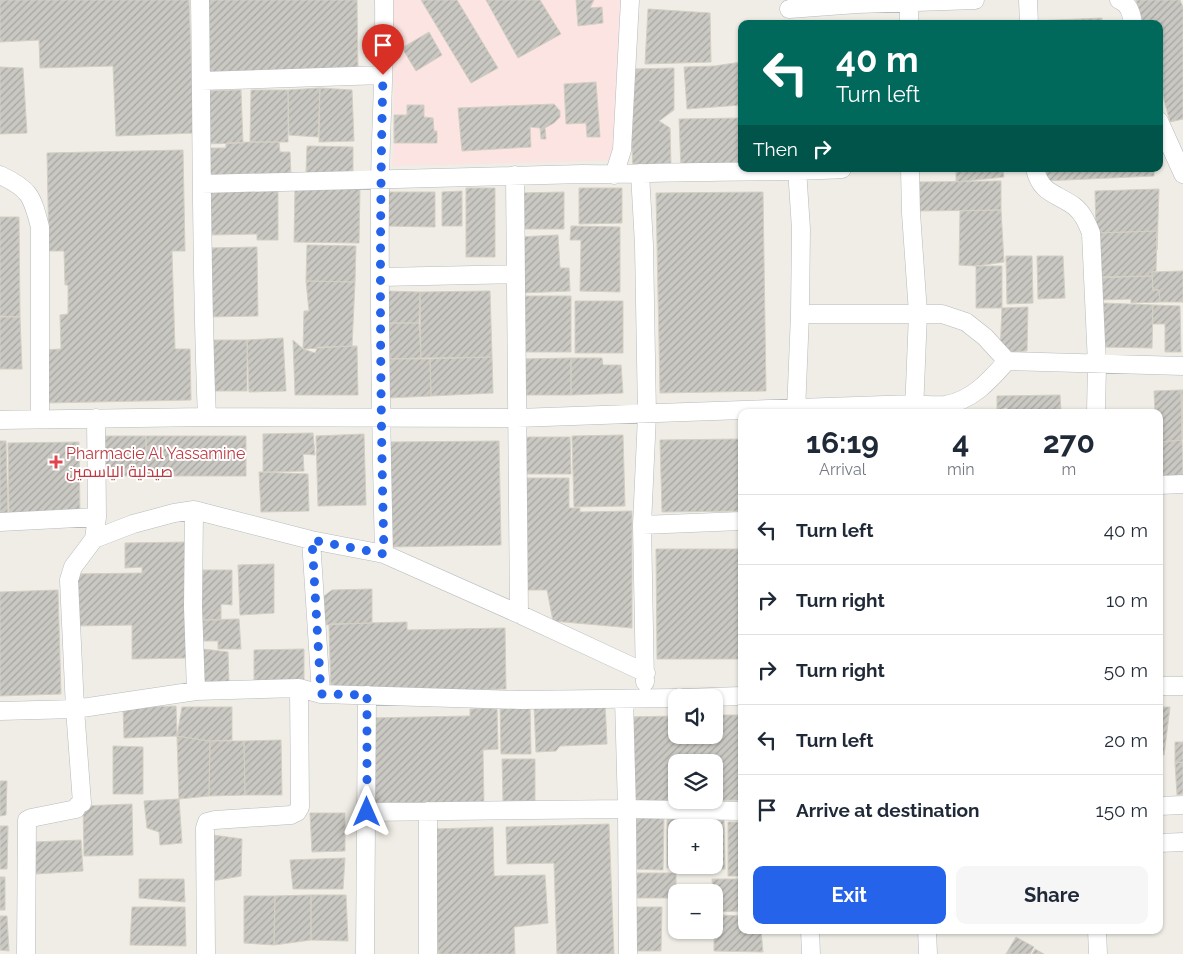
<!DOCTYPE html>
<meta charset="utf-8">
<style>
:root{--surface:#fff;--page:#f6f6f7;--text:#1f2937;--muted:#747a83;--line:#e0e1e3;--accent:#2563eb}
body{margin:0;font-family:Raleway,Cairo,sans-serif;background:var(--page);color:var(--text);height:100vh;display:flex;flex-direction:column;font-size:19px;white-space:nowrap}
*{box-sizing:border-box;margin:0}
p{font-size:16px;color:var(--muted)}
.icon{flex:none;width:28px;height:28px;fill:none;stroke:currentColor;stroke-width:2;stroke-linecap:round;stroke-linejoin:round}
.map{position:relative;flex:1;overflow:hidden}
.drawer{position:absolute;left:738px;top:409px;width:425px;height:525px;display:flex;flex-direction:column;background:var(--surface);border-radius:10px;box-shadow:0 1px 4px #0004}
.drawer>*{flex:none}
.hud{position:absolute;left:738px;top:20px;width:425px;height:152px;border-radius:10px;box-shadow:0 1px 4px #0004;background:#00695c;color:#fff;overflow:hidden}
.controls{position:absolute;left:668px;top:689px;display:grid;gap:10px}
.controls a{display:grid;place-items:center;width:55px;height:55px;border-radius:10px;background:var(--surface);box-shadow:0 1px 4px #0004;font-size:25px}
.pin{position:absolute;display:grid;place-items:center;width:42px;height:42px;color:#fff;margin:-51px -21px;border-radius:50% 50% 50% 0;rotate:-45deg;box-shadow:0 0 5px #0007}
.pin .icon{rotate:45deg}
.me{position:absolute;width:55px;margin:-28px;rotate:0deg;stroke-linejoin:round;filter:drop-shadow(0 0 4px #0008)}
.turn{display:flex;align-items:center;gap:18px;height:105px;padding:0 15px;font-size:22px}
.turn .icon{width:65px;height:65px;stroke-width:2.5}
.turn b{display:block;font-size:35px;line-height:42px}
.then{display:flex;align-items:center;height:48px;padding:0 15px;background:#0003;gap:10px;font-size:19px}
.eta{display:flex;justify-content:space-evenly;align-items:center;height:85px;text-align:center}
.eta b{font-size:30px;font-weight:700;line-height:35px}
.cta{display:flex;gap:10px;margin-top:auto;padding:10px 15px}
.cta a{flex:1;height:58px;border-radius:10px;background:var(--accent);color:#fff;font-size:20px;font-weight:700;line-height:58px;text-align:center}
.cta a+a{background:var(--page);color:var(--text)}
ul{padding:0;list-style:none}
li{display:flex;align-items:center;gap:15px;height:70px;padding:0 15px;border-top:1px solid var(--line)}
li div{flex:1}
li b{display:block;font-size:19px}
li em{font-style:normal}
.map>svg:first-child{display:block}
.medical{fill:#fbe4e1}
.building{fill:url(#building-hatch);stroke:#d4cfc3;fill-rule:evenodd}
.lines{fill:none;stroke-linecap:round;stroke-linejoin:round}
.street-casing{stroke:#b7babe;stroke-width:19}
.street{stroke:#fff;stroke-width:18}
.route{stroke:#2563eb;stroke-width:9;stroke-dasharray:0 16.2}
.health-dot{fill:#e0444e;stroke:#fff;stroke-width:2}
.labels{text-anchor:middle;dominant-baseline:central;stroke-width:4;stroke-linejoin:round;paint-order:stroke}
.health-label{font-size:16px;fill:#be3a42;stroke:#fff;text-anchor:start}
</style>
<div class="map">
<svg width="1183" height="954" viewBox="0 0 1183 954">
<defs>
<pattern id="building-hatch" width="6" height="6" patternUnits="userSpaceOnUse" patternTransform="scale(1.25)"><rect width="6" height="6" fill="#cac8c2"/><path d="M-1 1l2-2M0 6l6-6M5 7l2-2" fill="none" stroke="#a7a6a1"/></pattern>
</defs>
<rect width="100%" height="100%" fill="#efede5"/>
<!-- medical -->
<path class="medical" d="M393,0H622L627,160L392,166L394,143Z"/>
<!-- building -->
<path class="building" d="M0,0H189L194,133L116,136L113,66L40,68L39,40L0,42Z
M205,0H357L358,71L205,72Z
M421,0H457L498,68L471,83Z
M486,0H540L561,34L518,58Z
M576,0H594L590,8L602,7L603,23L578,26Z
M1136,0H1180L1183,7V119L1170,122L1159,81V24H1143Z
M648,9L710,13L711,62L645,64Z
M1102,18V24H1034V21Z
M1011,22V24H912Z
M429,32L442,55L416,71L402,48Z
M741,62V105L687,109L684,67L715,66Z
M0,67L23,68L27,133L0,134Z
M674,68V110L659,121L670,128L671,166L633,167L631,130L633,69Z
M596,82L600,137H587L586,123L566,124L564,84Z
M320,88L352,90L354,141L319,142Z
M320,88L318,137L289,135L288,90Z
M241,90L243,143L204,144L202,91Z
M251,90H288V142H250Z
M554,104L560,111V117L554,123L545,128L546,139H541L540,128L530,127L531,147L462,151L458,108Z
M407,105H424V117L433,118L434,131H437V143H394V115H407Z
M741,118V167L681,168L679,119Z
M250,142H279L280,152H290L291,176L209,178L208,148H226V143Z
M307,146L353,147V174L306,173Z
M183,150L185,251H172L175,349H190L191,400L44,403L42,350L61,349L60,315L68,314V285H65L64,251H49L47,153Z
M956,169H1003L1004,177L956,182Z
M1043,169H1154V176L1044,181Z
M1001,181V210L915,211V182Z
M295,186L360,187L359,243L294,242Z
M466,188H495V257H466Z
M579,188H622V223L579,224Z
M1159,189L1157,250V231L1096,233L1095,191Z
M278,190V240H257V234L210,235L209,191Z
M462,191V226H442V192Z
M388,192H435V227L387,226Z
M564,192V229H520L519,193Z
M763,192L766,391L660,393L656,193Z
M1001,210L1004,262L976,266L959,265L960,211Z
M0,217H19L20,317L0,316Z
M571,226L620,227V292L580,291L581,240H570Z
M1157,231L1156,271L1152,272V276L1094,277L1096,233Z
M558,235L560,268H569L570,291L521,293L518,237Z
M307,245L356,246L355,282L306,281Z
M257,247L258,316L207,317L206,248Z
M1006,256H1032L1033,303L1007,304Z
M1037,256H1063L1065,298L1038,299Z
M976,266H1002V308H976Z
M1183,271V302H1160L1159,290H1153L1152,272Z
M1152,276L1153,290H1159L1160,302L1131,303V299L1097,300L1096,278Z
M306,281L355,282L352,346L303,349L304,311H309Z
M386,291L420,292L419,323H386Z
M490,291L492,357L421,358L420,292Z
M523,296H571V352H523Z
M575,301H623V353H575Z
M1103,303L1153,305L1152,348L1101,347Z
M1153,305L1180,306L1181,352H1165V324H1152Z
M1028,307L1027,351L1000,353L1002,308Z
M0,317H20L22,369H0Z
M386,323H419L421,358L386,359Z
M283,338L286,391L249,392L247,340Z
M211,340H247V391H212Z
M293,340L303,349L315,353L318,347L357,346L358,395H295Z
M492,357L493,393L431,396L430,359Z
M571,358V395H522V359Z
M571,358H602L603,365H621L623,393L571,395Z
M386,359H430L431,396L386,398Z
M1181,390H1183L1182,440Z
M1181,390L1182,440L1159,442V412H1155L1154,391Z
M1060,395L1061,412H1007V407L997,411V396Z
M313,433L315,455L303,454L304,471L263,472V434Z
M364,434L366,505L318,506L316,436Z
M623,435L625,506L574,507L572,436Z
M96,436H146V476H97Z
M146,436H246V476H146Z
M518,437H570L571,474H518Z
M741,439V511L662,512L660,440Z
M1182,440L1183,476L1159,478V442Z
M0,441H6L8,514H0Z
M499,441L501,545L390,547V442Z
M79,442L80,515L9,516L8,443Z
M259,472L308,474L309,511L261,512Z
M522,478H569V508H580V512L632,511V628L553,621L547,590H523Z
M186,542L188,658L132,659V625L74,626L73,574L142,573V567L125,568V543Z
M656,549H741V659H657Z
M274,564V613L240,615L238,565Z
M200,570H232V605L221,604V620H201Z
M372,589V623L322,625L324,596L332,590Z
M58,590L61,694L0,696V592Z
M239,619L241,649H218V641H201V620Z
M407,622V630L505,628L506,689L331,692L329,624Z
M203,649L228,652L229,684L204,685Z
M304,649V682L254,683V650Z
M605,702L607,744L560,746L556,751L536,752L534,705Z
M500,704H530L531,754H501Z
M176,706L177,736L124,738L123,708Z
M182,707H232V740L210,741L177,736Z
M1159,707H1170L1164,755H1159Z
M497,708L498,749L483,750L484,806L375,807L370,718L470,716V709Z
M714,715H741V800L629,802L626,717L676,716V735H714ZM676,762H714V800H676Z
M177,736L210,741L209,796L179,799Z
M281,740L282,795H245L244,741Z
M210,741H244L245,795L209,796Z
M1175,742H1183V762L1175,763Z
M113,746L143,747V794H113Z
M502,759H535V801H503Z
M1183,762V794L1177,795L1175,763Z
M0,781H7L6,815L0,816Z
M179,799L182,843L160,845L159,832L147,828L144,801Z
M132,804L133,855L84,856L83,806Z
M310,813H345V851L312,852Z
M667,817H694V828H676V865H694V868H667Z
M633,818H664L663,870L633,869Z
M724,818L725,869L698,870V865H714V828H697V819Z
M728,822H741V876H728Z
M609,824L614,954H557L554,863L507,864L506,827Z
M0,826H8L7,869H0Z
M493,827L494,876L545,875L548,923L514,927L515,954H438L435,829Z
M213,835L242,839L241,876L212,881Z
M81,840L83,871L36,874L34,842Z
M345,858L343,889H293L290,860Z
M634,873H676V898H634Z
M0,877H5V910H0Z
M139,879H184L185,902L139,898Z
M712,879H741V911L714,912Z
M311,895H346L348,941L311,940Z
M311,895V940L274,945L275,896Z
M244,896H275L274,945L244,943Z
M132,907H185L186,946L130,945Z
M632,907H662L661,951H631Z
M721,915L741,916V930H761L763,952L714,951V937L720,935Z
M0,916H7L9,951L0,950Z
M1016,937L1034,947L1030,954H1006Z
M1035,949L1044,954H1032Z"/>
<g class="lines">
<defs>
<path id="street" d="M200,0C202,139 201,278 207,417
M1028,0L1029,24
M1119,0C1129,3 1132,15 1133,24
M789,9L857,4L975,0
M909,24V0
M201,81L383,75
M1159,121L1183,174
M910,169L911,213L918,313L914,412
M1035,169C1041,194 1056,193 1074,206C1083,213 1087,223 1091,233L1097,364L1096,412
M640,173L644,245L647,415L642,525L645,682
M0,175C30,189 32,196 40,227V419
M515,175L519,614
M614,175L622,150L630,0
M202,184L583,174C622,175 662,172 701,172C748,171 795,172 842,169
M380,277L516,274
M1007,361L1183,366
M796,412L800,314L801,229L797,169
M0,420L207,417L517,418L914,404C924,405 935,406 945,405C972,401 990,380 1007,361L985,337L966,322L942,314H800
M1159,485L1183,484
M194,510L193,607L196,691
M0,522L97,517
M642,525L741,521
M94,539L133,524L174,513L194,510L311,540L384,554L519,614L646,673
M311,540L321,694
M384,554C381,430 379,306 380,182C381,121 385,61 384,0
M1159,686H1183
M683,698L741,696
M624,699L627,809L628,954
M0,711L75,709L196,691L299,688L321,694L521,700L676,698
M1159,806L1183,805
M367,812L627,809L741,811
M1159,843L1183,842
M810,930L811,954
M927,930L928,954
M1097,930L1098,954
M26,954L27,820L31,818L76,809L78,805L82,803L75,709L69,580L73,567L94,539L97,517L96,418
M206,954L205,828L207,822L215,820L291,815L297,812L300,807L299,688
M365,954L367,695
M428,954V811"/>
</defs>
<!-- street casing -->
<use href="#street" class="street-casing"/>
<!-- street -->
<use href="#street" class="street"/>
</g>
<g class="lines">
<!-- route -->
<path class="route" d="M367,812V695L321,694L312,540L384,554C380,394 379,234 383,75"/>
</g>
<!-- markers -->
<path class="health-dot" d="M53.5 454.5h5v5h5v5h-5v5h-5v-5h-5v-5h5z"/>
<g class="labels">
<!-- health labels -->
<g class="health-label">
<text x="66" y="453">Pharmacie Al Yassamine<tspan x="66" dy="18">صيدلية الياسمين</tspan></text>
</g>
</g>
</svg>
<div class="controls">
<a><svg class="icon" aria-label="sound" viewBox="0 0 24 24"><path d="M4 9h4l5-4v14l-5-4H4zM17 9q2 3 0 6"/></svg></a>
<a><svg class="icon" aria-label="layers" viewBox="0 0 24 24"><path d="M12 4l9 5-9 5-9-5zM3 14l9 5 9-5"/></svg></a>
<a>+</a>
<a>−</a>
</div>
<div class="pin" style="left:383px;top:75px;background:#d93025"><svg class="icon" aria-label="arrive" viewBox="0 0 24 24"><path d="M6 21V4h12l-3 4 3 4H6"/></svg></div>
<svg class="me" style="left:367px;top:812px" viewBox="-20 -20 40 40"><path d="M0-17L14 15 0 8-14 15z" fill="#2563eb" stroke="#fff" stroke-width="4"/></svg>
<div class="hud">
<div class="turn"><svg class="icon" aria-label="left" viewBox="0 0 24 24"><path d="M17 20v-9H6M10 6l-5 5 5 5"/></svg><div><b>40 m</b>Turn left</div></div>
<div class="then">Then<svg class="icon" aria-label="right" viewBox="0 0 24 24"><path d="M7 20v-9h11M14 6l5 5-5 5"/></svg></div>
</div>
<section class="drawer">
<div class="eta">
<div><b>16:19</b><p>Arrival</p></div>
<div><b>4</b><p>min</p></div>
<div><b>270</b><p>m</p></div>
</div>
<ul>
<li><svg class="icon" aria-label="left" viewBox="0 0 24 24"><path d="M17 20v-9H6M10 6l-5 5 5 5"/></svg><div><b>Turn left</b></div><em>40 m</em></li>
<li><svg class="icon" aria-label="right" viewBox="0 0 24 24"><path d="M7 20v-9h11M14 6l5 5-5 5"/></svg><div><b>Turn right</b></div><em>10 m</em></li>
<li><svg class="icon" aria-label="right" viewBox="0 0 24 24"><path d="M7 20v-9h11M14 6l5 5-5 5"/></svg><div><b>Turn right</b></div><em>50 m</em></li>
<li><svg class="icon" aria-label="left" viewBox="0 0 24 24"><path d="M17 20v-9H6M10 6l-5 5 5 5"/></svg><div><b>Turn left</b></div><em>20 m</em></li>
<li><svg class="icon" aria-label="arrive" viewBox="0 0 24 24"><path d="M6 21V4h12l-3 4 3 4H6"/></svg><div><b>Arrive at destination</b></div><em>150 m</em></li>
</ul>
<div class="cta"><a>Exit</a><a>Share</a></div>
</section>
</div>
